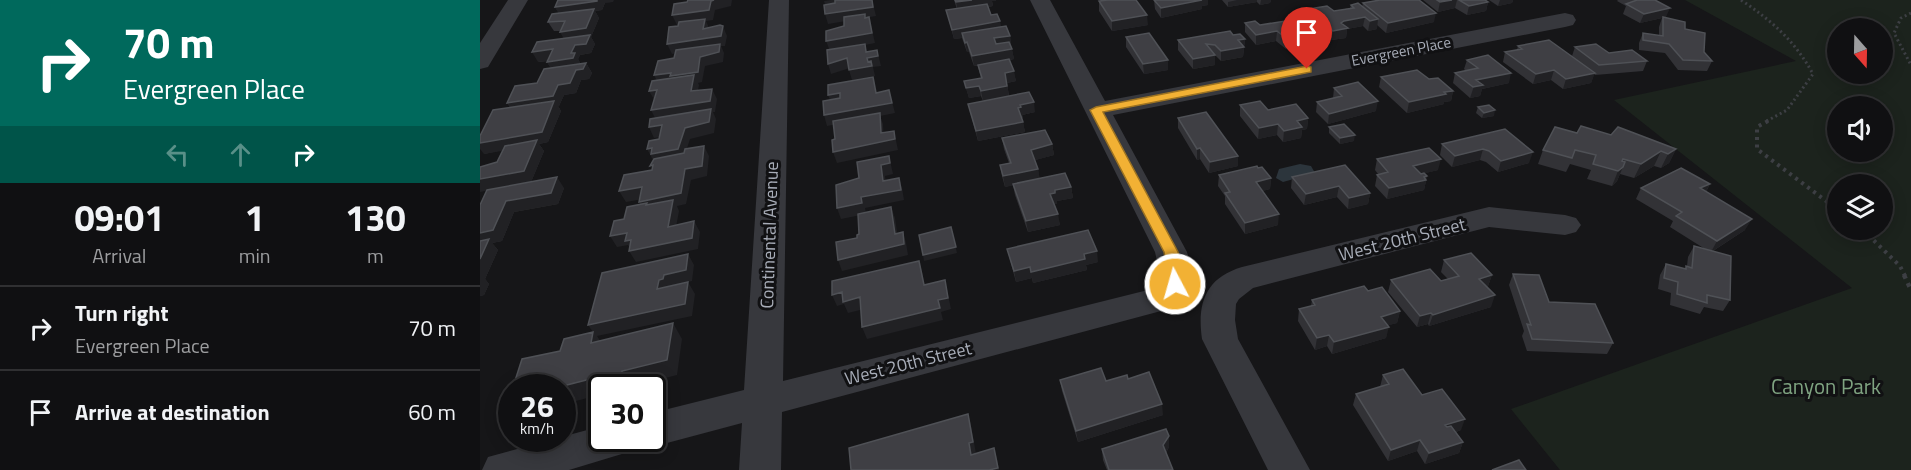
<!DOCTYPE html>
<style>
:root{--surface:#101012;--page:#19191b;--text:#f1f3f6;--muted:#9c9d9f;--line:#303032}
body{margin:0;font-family:"Titillium Web",sans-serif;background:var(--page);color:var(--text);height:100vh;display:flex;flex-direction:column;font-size:22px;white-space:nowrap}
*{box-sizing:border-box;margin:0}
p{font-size:20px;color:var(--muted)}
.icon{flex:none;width:33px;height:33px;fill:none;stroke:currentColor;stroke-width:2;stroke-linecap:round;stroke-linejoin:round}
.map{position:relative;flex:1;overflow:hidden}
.side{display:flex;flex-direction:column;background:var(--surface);width:480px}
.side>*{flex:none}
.hud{background:#00695c;color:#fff;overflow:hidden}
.needle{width:39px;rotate:160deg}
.fabs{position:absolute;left:1347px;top:18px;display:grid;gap:12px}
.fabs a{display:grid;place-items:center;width:66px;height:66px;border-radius:50%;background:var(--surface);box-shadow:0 3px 15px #0003,0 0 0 2px var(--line);font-size:30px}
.speed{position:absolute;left:18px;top:374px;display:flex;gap:12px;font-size:30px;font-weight:700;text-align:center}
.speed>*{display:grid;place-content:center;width:78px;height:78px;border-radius:50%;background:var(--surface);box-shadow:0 3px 15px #0003,0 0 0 2px var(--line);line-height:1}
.speed small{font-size:15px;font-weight:400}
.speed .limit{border:3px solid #111;border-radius:9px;background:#fff;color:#111}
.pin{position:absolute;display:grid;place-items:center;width:51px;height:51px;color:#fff;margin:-62px -26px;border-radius:50% 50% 50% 0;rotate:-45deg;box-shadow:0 0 6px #0007}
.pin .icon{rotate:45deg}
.me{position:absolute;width:66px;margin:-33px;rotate:354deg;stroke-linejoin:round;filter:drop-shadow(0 0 4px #0008)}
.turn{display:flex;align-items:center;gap:21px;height:126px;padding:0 24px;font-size:27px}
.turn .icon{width:78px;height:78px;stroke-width:2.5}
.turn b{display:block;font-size:42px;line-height:51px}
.lanes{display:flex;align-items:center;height:57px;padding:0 24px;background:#0003;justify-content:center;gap:30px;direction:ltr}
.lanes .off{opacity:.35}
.eta{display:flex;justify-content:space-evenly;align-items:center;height:102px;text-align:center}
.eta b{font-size:36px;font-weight:700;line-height:42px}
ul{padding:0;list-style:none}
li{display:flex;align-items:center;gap:18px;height:84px;padding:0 24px;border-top:2px solid var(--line)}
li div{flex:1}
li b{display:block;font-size:22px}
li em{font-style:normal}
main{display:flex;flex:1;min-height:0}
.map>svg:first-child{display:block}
.green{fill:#1c231d;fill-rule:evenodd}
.water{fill:#2c353c}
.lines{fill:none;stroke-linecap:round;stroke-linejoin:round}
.path-far2{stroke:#3d3f44;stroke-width:3;stroke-dasharray:2 3;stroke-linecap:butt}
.path-far1{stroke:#3d3f44;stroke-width:4;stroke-dasharray:3 4.5;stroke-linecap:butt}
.path{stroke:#3d3f44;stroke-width:4.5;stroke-dasharray:4 5;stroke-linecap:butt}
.street{fill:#37383d;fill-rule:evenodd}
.wall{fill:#323236}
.shaded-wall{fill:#212124}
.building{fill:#3f3f44;stroke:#4f5156;stroke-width:1.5}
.route{fill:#f2b134;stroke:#9d7322;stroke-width:1.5}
.labels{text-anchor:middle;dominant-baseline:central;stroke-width:6;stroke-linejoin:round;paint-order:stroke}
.far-street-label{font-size:15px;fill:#a8adb8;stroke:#111113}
.street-label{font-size:18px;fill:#a8adb8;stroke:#111113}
.near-park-label{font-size:21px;fill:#7fa381;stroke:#111113}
</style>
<main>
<section class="side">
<div class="hud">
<div class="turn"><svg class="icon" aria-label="right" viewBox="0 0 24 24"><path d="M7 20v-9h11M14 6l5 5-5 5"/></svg><div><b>70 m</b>Evergreen Place</div></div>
<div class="lanes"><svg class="icon off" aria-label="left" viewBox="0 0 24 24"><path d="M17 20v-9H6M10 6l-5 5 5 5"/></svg><svg class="icon off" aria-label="ahead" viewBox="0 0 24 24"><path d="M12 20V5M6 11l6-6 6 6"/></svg><svg class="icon" aria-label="right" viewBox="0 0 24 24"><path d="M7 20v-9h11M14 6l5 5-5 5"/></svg></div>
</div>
<div class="eta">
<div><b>09:01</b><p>Arrival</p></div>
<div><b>1</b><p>min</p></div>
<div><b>130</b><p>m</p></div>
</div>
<ul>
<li><svg class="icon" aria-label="right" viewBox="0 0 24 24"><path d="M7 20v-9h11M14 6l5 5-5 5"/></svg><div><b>Turn right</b><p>Evergreen Place</p></div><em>70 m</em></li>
<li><svg class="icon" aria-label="arrive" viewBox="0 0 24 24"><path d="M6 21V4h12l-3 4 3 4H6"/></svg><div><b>Arrive at destination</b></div><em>60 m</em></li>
</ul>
</section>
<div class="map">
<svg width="1431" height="470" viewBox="0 0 1431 470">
<rect width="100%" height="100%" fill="#161618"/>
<!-- green -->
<path class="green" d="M1205,0H1431V470H1080L1031,409L1372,288L1134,100L1316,61ZM1358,28H1402V74H1358ZM1358,106H1402V152H1358ZM1358,184H1402V230H1358Z"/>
<!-- water -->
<path class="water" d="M820,164L831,166L835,173L803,182L796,178L799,169Z"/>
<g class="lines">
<!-- path-far2 -->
<path class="path-far2" d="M1261,0C1292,21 1315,41 1333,74L1307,110L1285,122
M1431,13L1421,18L1414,33L1431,65"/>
<!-- path-far1 -->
<path class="path-far1" d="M1288,121L1277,127V149L1358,210
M1383,230L1420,266L1425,276"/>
<!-- path -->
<path class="path" d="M1424,275L1431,290"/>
<!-- street -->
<path class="street" d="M28,0H48L8,67L0,69V43Z
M289,0H309L303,381L672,289C681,277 678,265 675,252L550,0H570L625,101L1085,13L1093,15L1096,20L1093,25L1085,27L633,115L707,252C714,277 711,286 696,307L302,412L301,470H259L262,423L172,447L159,442L155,450L89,470H2L8,457L122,426V438H172V413L264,390Z
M1009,207L1085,215L1096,218L1101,225L1096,232L1085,235L1009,227L773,288L759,299L756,304L755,320L758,339L830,470H788L722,339C717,304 725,278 762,267Z"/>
</g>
<!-- wall -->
<path class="wall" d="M474,0H516L512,1L513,6L508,7L511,15L521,27L530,36L531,46L534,59L530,60L536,81L527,83L529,96L555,112L542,115L543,117L542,118L545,132L498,141L488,104L503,101L501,96L489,98L484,81L501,79L498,66H494L489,52H487L482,38L474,39L466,10L477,9Z
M674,0H728V5L722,6V9L681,18L675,9Z
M742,0H791L790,3L780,5L777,2L748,7Z
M943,0H1005L1008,2L1006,11L987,15L975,8L958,12Z
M1009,0H1033L1032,3L1018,6Z
M1138,0H1175L1186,17L1184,18L1205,29L1232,61L1227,71L1198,70L1185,53L1159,50V43L1163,33L1179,36V27L1182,18L1160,23L1143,14L1146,6L1137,1Z
M619,1L668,25L632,31L619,11Z
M133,2L125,3L122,10L115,11L119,18L111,37L115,44L111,53L100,55L98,59L100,63V64L106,63L112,73L109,79L101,80L96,93L84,95L79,106H78L81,111L68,142L59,144L64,151L51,182L84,188L78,204L34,212L22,241L12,243L18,250L5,279L9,284L4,295L0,296V205L7,190L17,162L23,150L4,154L31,108L27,103L57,83L71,68L67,62L68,61L58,62L84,38L80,31H74L68,22L79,13L75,7Z
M883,3L954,22L906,33L897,25V29L888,31L883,26L867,29L866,38L851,40L828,19L829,9L854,11L870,8L871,5L882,7Z
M765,23L828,35L827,45L806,49L796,41L776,45L765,32Z
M753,35L765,39L763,57L741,61L734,54L735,65L713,69L698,50V40Z
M646,37L688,70L664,74L646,47Z
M1038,46L1092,56L1095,47L1167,61L1163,71L1115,75L1114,74L1111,83L1083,89L1071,80L1053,84L1023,62L1025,52L1037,50Z
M987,60L1029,83L1002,89L1000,96L990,98L973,83L975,73L986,71L984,69Z
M901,77L949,79L973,91L971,101L964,102V104L927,113L899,87Z
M854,88L896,111L848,124L836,112L837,102L853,98Z
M760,105L828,118L827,129L822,130L821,138L803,142L797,135L778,139L760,116Z
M998,107L1014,116L1002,118L996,113Z
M698,118L758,156V166L729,173L720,159L717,160L698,128Z
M849,127L874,141L860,144L849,133Z
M1025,129L1049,163L1018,172L1006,162L1000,160L972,167L960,155L962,144Z
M1097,133L1131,135L1196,149L1189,163L1181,168L1174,166L1154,178L1140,174L1137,181L1132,186L1107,179L1111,170L1090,164L1086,172L1058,164L1063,150Z
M522,138L572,144L574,155L555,160L558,169L559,178L591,187L593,198L577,201V204H574L580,225L548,232L535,195L533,185L525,187L522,176L520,165L529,163L524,149Z
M897,159L958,170L945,173L947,176L944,190L907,199L895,186L897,175L898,174L895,170Z
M778,168L791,178L790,189L782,191L798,225L765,234L745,204V196L738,186L739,175Z
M812,177L890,193L888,204L868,209L857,197L824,205L811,188Z
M1230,184L1226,192L1265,230L1233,251L1250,300L1243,311L1224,307L1220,314L1190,305L1191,293L1178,289L1180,275L1186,264L1205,269L1207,266L1208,257L1214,246L1225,249L1190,227L1193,221L1156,199L1161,188Z
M527,249L618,262L606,265L607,270L553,283L552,278L536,282Z
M964,260L1012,275L1008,286L1007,287L1011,307L949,326L948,324L937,327L908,292L911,280L961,281L968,279L961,272Z
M1033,274L1069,302L1133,343L1127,354L1047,351L1042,336L1044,331L1029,285Z
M888,291L920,311L917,323L908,325L906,338L852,354L847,346L835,350L818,321L819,309L831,306L832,300Z
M903,375L942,395L981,430L976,432L983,442L979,453L945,464L937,451L908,461L873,405L876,394L900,387Z
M648,379L683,415L598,442L582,391L580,380L626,381Z
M689,436V447L686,453L693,470H627L623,460L622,449Z"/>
<!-- shaded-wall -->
<path class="shaded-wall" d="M117,0H134L133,2L125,3L122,10L115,11L119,18L111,37L115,44L111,53L100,55L98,59L100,63L98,68L73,72L67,62L91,53L95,45L85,41L80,32L106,28L80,16L75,7Z
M234,0H252L251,6L235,10L233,20L226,21L229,28L243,26L247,36L245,46H241L244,53L243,62L225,66L222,82L218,83L219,85L216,101L179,85L174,75L220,57L239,47L192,54L187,44L223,29L224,21L197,25L192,15Z
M351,0H355L358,9L347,10L344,1Z
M392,0L396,16L348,24L345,14Z
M492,0H516V1H512L513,6L478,12L476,2Z
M720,0H728V5L722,6V9L681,18V8Z
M757,0H777V2L748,7V2Z
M781,0H791L790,3L780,5Z
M972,0H977L975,8L958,12L960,2Z
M1020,0H1033L1032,3L1018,6Z
M1008,2L1006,11L987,15L989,6Z
M1190,8L1186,17L1160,23L1164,14Z
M956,13L954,22L906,33L908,23Z
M667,15L668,25L632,31V21Z
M389,17L395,43L385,45L388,54L397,50L401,66L393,67L395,76L372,80L369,70L385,45L350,51L346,41Z
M885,17L883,26L867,29L866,38L851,40L853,31L864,21Z
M898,19L897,29L888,31L890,21Z
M520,21L522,31L482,33V38L474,39L472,30Z
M797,31L796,41L776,45V35Z
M828,35L827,45L806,49L807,39Z
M530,36L531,46L516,48L514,38Z
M765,39L763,57L741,61V51L758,40Z
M487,42L489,52H487L485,43Z
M73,49L79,59L58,62L52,52Z
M532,49L534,59L494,66L492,56Z
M735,55V65L713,69V59Z
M367,58L370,68L351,74L348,64Z
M688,60V70L664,74L663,64Z
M106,63L112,73L109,79L101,80L96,93L84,95L79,106H78L81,111L68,142L59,144L64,151L51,182L0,192V179L55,145L4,154L0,149V143L34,113L27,103L78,85Z
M1074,70L1071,80L1053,84L1056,74Z
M534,71L536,81L527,83L529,97L503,101L501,91L525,73Z
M1031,73L1029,83L1002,89L1000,96L990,98L996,80Z
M1115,73L1111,83L1083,89L1086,79Z
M499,86L501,96L489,98L486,88Z
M232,89L237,99L235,112H233L236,119L234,133L210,139L203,160H173L167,149L205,128L176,120L171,110Z
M177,90L175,101L169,91Z
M409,90L415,113L400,116L403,124L404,142L414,131L418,150L357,163L353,152L401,133L400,116L347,126L344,115Z
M973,91L971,101L964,102V104L927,113L929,102Z
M360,93L364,103L352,105L348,95Z
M898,101L896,111L848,124L849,114Z
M554,102L555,112L542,115L543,117L539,118L538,108L540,105Z
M1015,110L1014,116L1002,118L1004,113Z
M828,118L827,129L822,130L821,138L803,142L804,131L817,121Z
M543,122L545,132L498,141L496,131Z
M798,124L797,135L778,139L779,128Z
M182,125L188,136L174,138L169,127Z
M875,135L874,141L860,144V138Z
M572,144L574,155L552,161L551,150Z
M224,146L229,156L227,176L211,180L206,204L197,206L199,211L194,238L165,213L159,202L205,169Z
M720,148V159L717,160V149Z
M1003,149L1000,160L972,167L975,156Z
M1196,149L1189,163L1181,168L1188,154Z
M1181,151L1174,166L1154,178L1161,164Z
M1053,152L1049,163L1018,172L1021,161Z
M409,156L413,174L405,176L407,192L403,181L401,165Z
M758,156V166L729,173L730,162Z
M961,159L958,170L931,177L933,166Z
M1143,167L1137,181L1132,186L1138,171Z
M558,169L560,180L525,187L523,176Z
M947,176L944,190L907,199L909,188Z
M77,177L84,188L78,204L34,212L22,241L12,243L18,250L5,279L9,284L4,295L0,296V233L26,201Z
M419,178L422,188L424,200L385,208L386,214L361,219L357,208L381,197Z
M791,178L790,189L775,193L776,182Z
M1230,184L1224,195L1220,188Z
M859,186L857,197L824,205L826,194Z
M162,187L168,198L146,202L139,191Z
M591,187L593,198L577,201V204L572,205L570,194L575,190Z
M890,193L888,204L868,209L869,198Z
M411,207L415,218L419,245L423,232L426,243L428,255L362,271L358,260L415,234Z
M578,214L580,225L548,232L546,221Z
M799,214L798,225L765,234V223Z
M1272,219L1265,230L1231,252L1237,241Z
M214,221L220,232L218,249L156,262L149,251L151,250L148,245L137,247L130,236L147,233L154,244Z
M471,227L477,253L444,261L443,255Z
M617,251L618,262L606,265L607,270L553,283L551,272L604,254Z
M208,254L214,265L212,281L177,289L179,280Z
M439,261L442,272L447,296L444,285Z
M550,267L552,278L536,282L534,271Z
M1012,275L1008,286L996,290L999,279Z
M465,280L471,309L461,312L463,320L387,339L382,327L458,300Z
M208,282L215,294L212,316L117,336L124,347L111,343L113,332L108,325Z
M362,292L380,297L384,309L368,313L364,304L357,306L352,295Z
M1015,295L1011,307L949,326L953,315Z
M920,311L917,323L899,328L901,317Z
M951,313L948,324L937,327L940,316Z
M193,323L202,339L197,375L153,386V387H122V394L96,401L94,405L82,407L83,386L142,371Z
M909,327L906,338L852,354L854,342Z
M849,335L847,346L835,350L837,338Z
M682,404L683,415L598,442L596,431Z
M488,414L491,425L496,454L491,455L489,443Z
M985,419L981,430L961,437L965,425Z
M689,436V447L684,456L683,445Z
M940,440L937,451L908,461L911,450Z
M983,442L979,453L945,464L949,453Z
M514,448L517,459L519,470H509Z"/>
<!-- building -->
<path class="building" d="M78,0H117V1L75,7Z
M208,0H234L231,1L229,10L192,15L194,4L207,2Z
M355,0H392L393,7L345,14L344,5L355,3Z
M475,0H492L476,2Z
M628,0H656L667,15L632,21L619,1Z
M674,0H722L681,8Z
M900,0H939L956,13L908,23L883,3Z
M957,0H972L960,2Z
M979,0H1005L1008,2L989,6Z
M1156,0H1175L1190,8L1164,14L1146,4L1157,0Z
M878,3L898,19L890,21L885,17L864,21L861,23L868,28L853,31L829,9L847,6L854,11L874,8L871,5Z
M507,4L511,15L517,14L520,21L472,30L466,10Z
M114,9L106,28L80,32L85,21L68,22L72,14Z
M385,14V18L389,17L392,33L346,41V31L364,26V17Z
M1183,17L1205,22V29L1225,33L1224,52L1232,61L1203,60L1189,44L1163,40V33L1183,36Z
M225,19L223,29L240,25L243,26L241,36L187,44L189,27L198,26L199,22Z
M812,20L828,35L807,39L797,31L776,35L765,23L775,21L780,25Z
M526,26L530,36L514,38L516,44L529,42L532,49L492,56L487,42L485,43L482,33Z
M750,31L753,35L760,34L765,39L758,40L764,47L741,51L735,45L726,44L735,55L713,59L698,40Z
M669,33L688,60L663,64L646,37Z
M110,35L106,44L95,45L91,53H95L93,58L67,62L73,49L52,52L57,42Z
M1069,40L1115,73L1086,79L1074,70L1056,74L1025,52L1042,49L1038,46Z
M240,44L239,52L220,57L218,72L190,76L191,73L174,75L178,61L194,58L196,50Z
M385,44L386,52L397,50L398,56L387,58L388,62L391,61L392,66L369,70L367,58L348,64L347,50Z
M1116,44L1129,53L1152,50L1167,61L1119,65L1095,47Z
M1008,55L1031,73L996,80L1003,85L993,87L975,73L998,68L987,60Z
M529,59L534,71L525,73L527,86L501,91L499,86L486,88L484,81L502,78L498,65Z
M106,63L103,69L96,70L90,83L78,85L73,96L27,103L35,86L57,83L64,69Z
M937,70L949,79L958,78L973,91L964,92L966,94L929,102L901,77Z
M214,75L211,91L232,89L230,101L171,110L177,90L169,91L172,81Z
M393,77L396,93L409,90L412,103L344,115L343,101L360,98V93L348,95V85Z
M878,82L898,101L849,114L837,102L862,96L854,88Z
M549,92L554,102L540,105L541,107L538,108L543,122L496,131L488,104Z
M74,101L62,132L0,143V136L13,110Z
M780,101L788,110L816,104L828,118L817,121L822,127L804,131L798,124L779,128L760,105Z
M1009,105L1015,110L1004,113L998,107Z
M231,109L229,122L205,128L198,149L171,154L172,148L167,149L169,141L179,139L182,125L169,127L170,119Z
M726,112L758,156L730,162L720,148L717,149L698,118Z
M400,113L401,133L414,131L415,139L353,152L352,140L355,139L353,121Z
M864,124L875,135L860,138L849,127Z
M1101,126L1131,135L1138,127L1196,149L1188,154L1181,151L1161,164L1143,159L1142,161L1145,162L1143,167L1138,171L1113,164L1116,155L1095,150L1092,158L1063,150L1075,127L1097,133Z
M1025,129L1053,152L1021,161L1009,151L1003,149L975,156L962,144Z
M565,130L572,144L551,150L558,169L523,176L520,165L531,163L522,138Z
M57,140L44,171L0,179V167L17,162L25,146Z
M224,146L222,166L205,169L201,193L159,202L162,187L139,191L144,175L172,170L173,165L170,166L174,159L204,153L205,149Z
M949,148L961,159L933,166L941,174L944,173L947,176L944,177L946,180L909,188L897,175L908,172L897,159Z
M409,156L410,163L401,165L403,181L419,178L421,190L381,197L382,203L357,208L356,185L379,178L377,162Z
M865,165L890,193L869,198L859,186L826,194L812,177Z
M777,166L778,168L782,167L791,178L776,182L799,214L765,223L745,193L750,192L739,175Z
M1201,168L1230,184L1220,188L1272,219L1237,241L1196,216L1202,212L1161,188Z
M585,173L591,187L575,190V193L570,194L578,214L546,221L533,184Z
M77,177L71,193L26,201L13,230L0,233V205L7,190Z
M193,200L188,227L214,221L212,238L149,251L151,240L145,241L147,233L130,236L134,221L144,219L147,207L167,203L166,205Z
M411,207L415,234L423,232L424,244L358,260L356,242L377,238V235L379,234L378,214Z
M471,227L476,247L443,255L439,235Z
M608,230L617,251L604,254L605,259L551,272L550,267L534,271L527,249Z
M9,239L0,259V241Z
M1214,246L1251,256L1250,300L1227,295V303L1197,294L1198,282L1184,278L1186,264L1206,269V266L1212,268Z
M991,253L1012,275L999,279L1015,295L953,315L951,313L940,316L911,280L950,269L961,281L979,276L964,260Z
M208,254L206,270L184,275L183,279L179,280L177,289L208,282L205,304L108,325L122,273Z
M439,261L444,285L465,280L468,298L458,300L460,308L382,327L380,297L363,302L362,292L352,295V281Z
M1033,274L1059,275L1069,302L1115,304L1133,343L1052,339L1047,324L1051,325Z
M884,286L888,291L902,287L920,311L901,317L909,327L854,342L849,335L837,338L819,309L835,305L832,300Z
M193,323L187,360L142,371V375L121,380L122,376L83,386L82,387H33L42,359L80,351L84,339L113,332L111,343Z
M621,368L626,381L647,375L648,379L669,372L682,404L596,431L580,380Z
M923,369L942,395L962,389L985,419L965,425L967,427L971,426L983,442L949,453L940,440L911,450L876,394L909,384L903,375Z
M32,391V401L28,402Z
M488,414L493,442L489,443L491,455L514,448L518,468L509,470H371L369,448Z
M686,429L689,436L683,445L693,470H629L622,449Z
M1039,460L1046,470H1012Z"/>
<!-- route -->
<path class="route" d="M827,66L831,67V72L623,112L698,252C701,264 705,276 700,288H690L684,252L610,110L616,107Z"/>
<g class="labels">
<!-- far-street labels -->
<g class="far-street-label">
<text transform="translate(921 51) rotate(-11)">Evergreen Place</text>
</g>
<!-- street labels -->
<g class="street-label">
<text transform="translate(289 235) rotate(-88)">Continental Avenue</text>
<text transform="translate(922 239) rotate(-14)">West 20th Street</text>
<text transform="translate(428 363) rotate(-14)">West 20th Street</text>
</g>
<!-- near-park labels -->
<g class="near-park-label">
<text x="1346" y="386">Canyon Park</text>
</g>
</g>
</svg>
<div class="fabs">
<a><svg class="needle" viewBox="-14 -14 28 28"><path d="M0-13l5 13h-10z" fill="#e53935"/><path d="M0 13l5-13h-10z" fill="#9c9d9f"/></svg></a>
<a><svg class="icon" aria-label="sound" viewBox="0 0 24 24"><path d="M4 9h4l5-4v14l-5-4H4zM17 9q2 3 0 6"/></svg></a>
<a><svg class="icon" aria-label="layers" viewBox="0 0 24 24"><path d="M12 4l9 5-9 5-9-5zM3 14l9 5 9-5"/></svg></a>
</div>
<div class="speed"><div>26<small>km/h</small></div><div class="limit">30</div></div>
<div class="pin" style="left:827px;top:69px;background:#d93025"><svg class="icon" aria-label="arrive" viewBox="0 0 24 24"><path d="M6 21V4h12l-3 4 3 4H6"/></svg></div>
<svg class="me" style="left:695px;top:284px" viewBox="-20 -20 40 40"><circle r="17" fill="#f2b134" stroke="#fff" stroke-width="3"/><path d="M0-11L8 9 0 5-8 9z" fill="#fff"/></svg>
</div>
</main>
